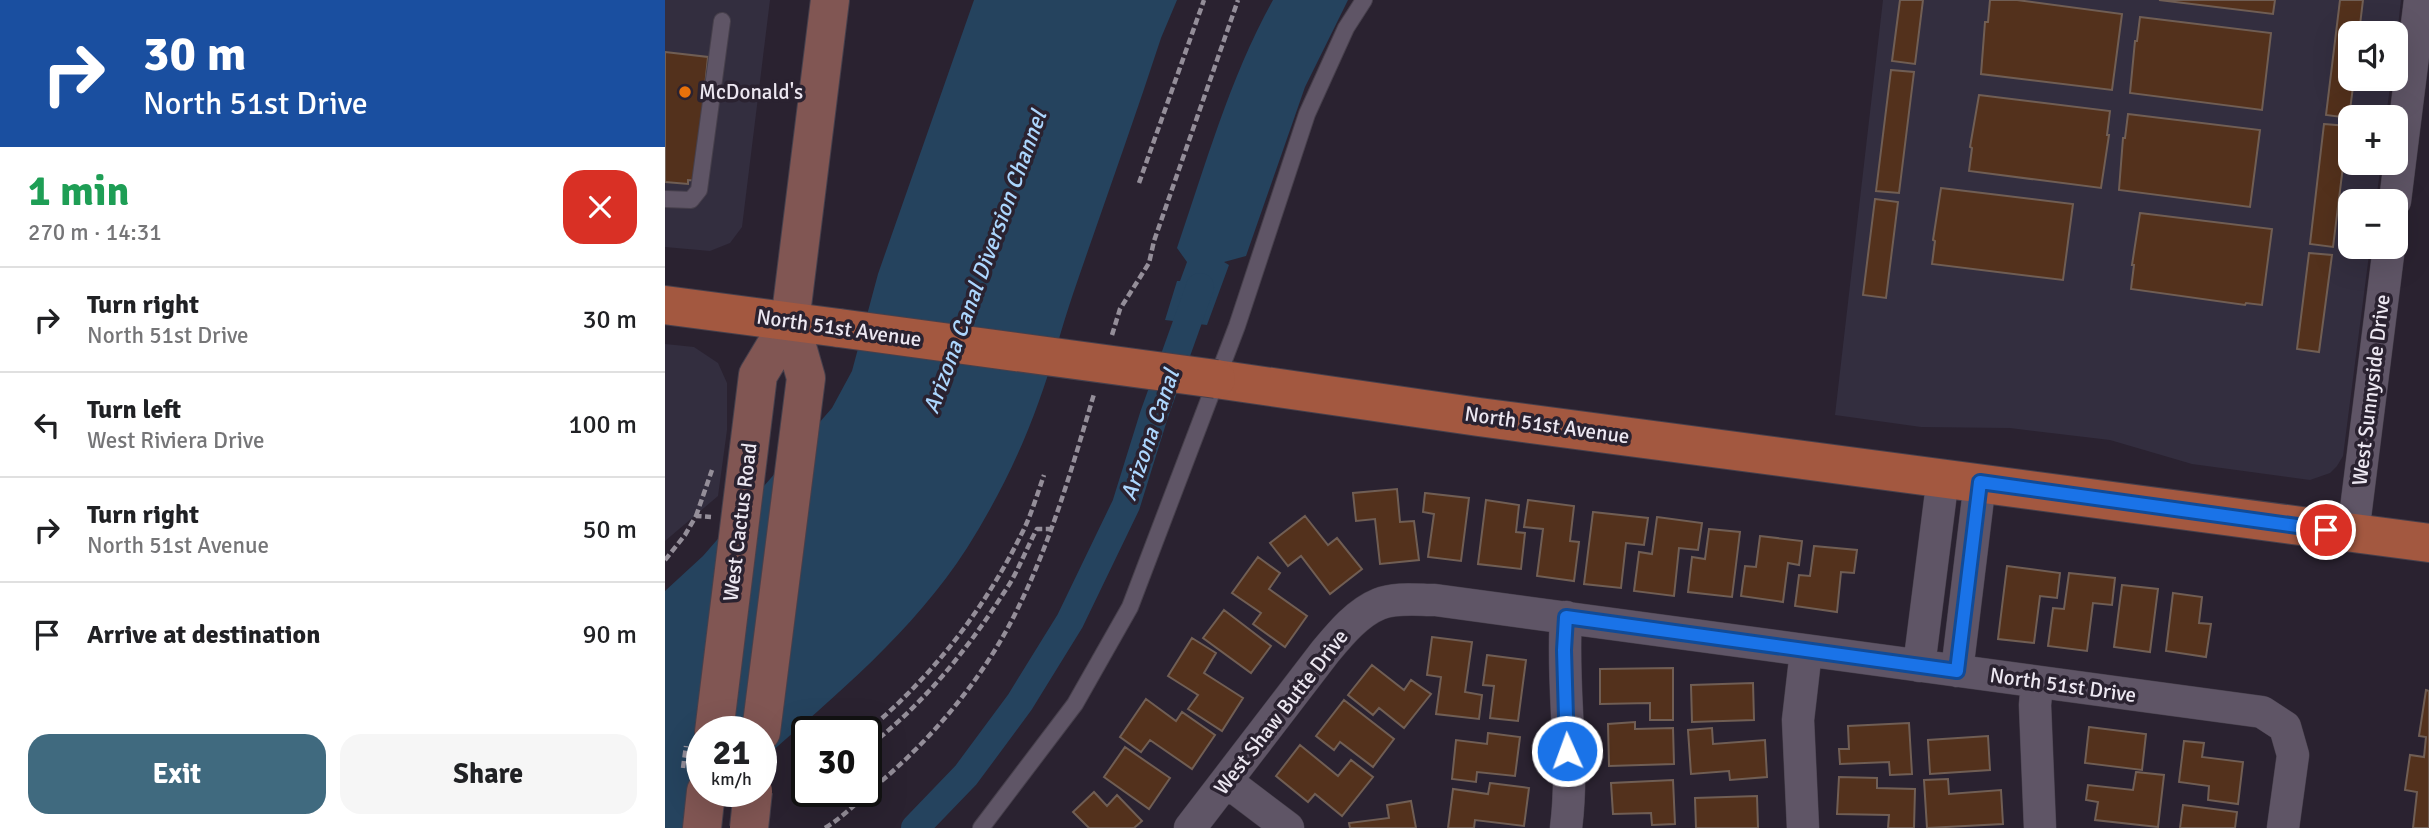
<!DOCTYPE html>
<meta charset="utf-8">
<style>
:root{--surface:#fff;--page:#f6f6f6;--text:#202124;--muted:#757577;--line:#e0e0e0;--accent:#406a7f}
body{margin:0;font-family:Signika,sans-serif;background:var(--page);color:var(--text);height:100vh;display:flex;flex-direction:column;font-size:26px;white-space:nowrap}
*{box-sizing:border-box;margin:0}
p{font-size:23px;color:var(--muted)}
.icon{flex:none;width:38px;height:38px;fill:none;stroke:currentColor;stroke-width:2;stroke-linecap:round;stroke-linejoin:round}
.map{position:relative;flex:1;overflow:hidden}
.side{display:flex;flex-direction:column;background:var(--surface);width:665px}
.side>*{flex:none}
.hud{background:#1a4fa0;color:#fff;overflow:hidden}
.fabs{position:absolute;left:1673px;top:21px;display:grid;gap:14px}
.fabs a{display:grid;place-items:center;width:70px;height:70px;border-radius:14px;background:var(--surface);box-shadow:0 7px 28px #0002;font-size:35px}
.speed{position:absolute;left:21px;top:716px;display:flex;gap:14px;font-size:35px;font-weight:700;text-align:center}
.speed>*{display:grid;place-content:center;width:91px;height:91px;border-radius:50%;background:var(--surface);box-shadow:0 7px 28px #0002;line-height:1}
.speed small{font-size:18px;font-weight:400}
.speed .limit{border:4px solid #111;border-radius:10px;background:#fff;color:#111}
.pin{position:absolute;display:grid;place-items:center;width:60px;height:60px;color:#fff;margin:-30px;border:4px solid #fff;border-radius:50%;box-shadow:0 2px 7px #0007}
.me{position:absolute;width:77px;margin:-38px;rotate:358deg;stroke-linejoin:round;filter:drop-shadow(0 0 5px #0008)}
.turn{display:flex;align-items:center;gap:24px;height:147px;padding:0 28px;font-size:32px}
.turn .icon{width:91px;height:91px;stroke-width:2.5}
.turn b{display:block;font-size:49px;line-height:60px}
.round{display:grid;place-items:center;flex:none;width:74px;height:74px;border-radius:21px;background:var(--page)}
.head{display:flex;align-items:center;justify-content:space-between;height:119px;padding:0 28px}
h1{font-size:42px;font-weight:800;line-height:52px;color:#1e9e55}
.cta{display:flex;gap:14px;margin-top:auto;padding:14px 28px}
.cta a{flex:1;height:80px;border-radius:21px;background:var(--accent);color:#fff;font-size:28px;font-weight:800;line-height:80px;text-align:center}
.cta a+a{background:var(--page);color:var(--text)}
ul{padding:0;list-style:none}
li{display:flex;align-items:center;gap:21px;height:105px;padding:0 28px;border-top:2px solid var(--line)}
li div{flex:1}
li b{display:block;font-size:26px}
li em{font-style:normal}
main{display:flex;flex:1;min-height:0}
.map>svg:first-child{display:block}
.commercial{fill:#332e3f}
.water{fill:#25435e}
.lines{fill:none;stroke-linecap:round;stroke-linejoin:round}
.canal{stroke:#25435e;stroke-width:28}
.building{fill:#53311c;stroke:#705e54;stroke-width:2}
.lane-casing{stroke:#47404c;stroke-width:18}
.street-casing{stroke:#47404c;stroke-width:33}
.secondary-casing{stroke:#47404c;stroke-width:40}
.primary-casing{stroke:#47404c;stroke-width:40}
.path{stroke:#948e99;stroke-width:4.5;stroke-dasharray:7 3.5;stroke-linecap:butt}
.lane{stroke:#5f5566;stroke-width:16}
.street{stroke:#5f5566;stroke-width:32}
.secondary{stroke:#815653;stroke-width:38}
.primary{stroke:#a35840;stroke-width:38}
.secondary-bridge-casing{stroke:#47404c;stroke-width:40;stroke-linecap:butt}
.primary-bridge-casing{stroke:#47404c;stroke-width:40;stroke-linecap:butt}
.secondary-bridge{stroke:#815653;stroke-width:38}
.primary-bridge{stroke:#a35840;stroke-width:38}
.route-casing{stroke:#114b97;stroke-width:18}
.route{stroke:#1a73e8;stroke-width:12}
.food-dot{fill:#e8710a;stroke:#2a2230;stroke-width:2.5}
.labels{text-anchor:middle;dominant-baseline:central;stroke-width:7;stroke-linejoin:round;paint-order:stroke}
.poi-label{font-size:21px;fill:#ece7f1;stroke:#2a2230;text-anchor:start}
.street-label{font-size:21px;fill:#ece7f1;stroke:#2a2230}
.water-label{font-size:23px;font-style:italic;fill:#acd6fe;stroke:#2a2230}
</style>
<main>
<section class="side">
<div class="hud">
<div class="turn"><svg class="icon" aria-label="right" viewBox="0 0 24 24"><path d="M7 20v-9h11M14 6l5 5-5 5"/></svg><div><b>30 m</b>North 51st Drive</div></div>
</div>
<div class="head"><div><h1>1 min</h1><p>270 m · 14:31</p></div><a class="round" style="background:#d93025;color:#fff"><svg class="icon" aria-label="close" viewBox="0 0 24 24"><path d="M6 6l12 12M18 6L6 18"/></svg></a></div>
<ul>
<li><svg class="icon" aria-label="right" viewBox="0 0 24 24"><path d="M7 20v-9h11M14 6l5 5-5 5"/></svg><div><b>Turn right</b><p>North 51st Drive</p></div><em>30 m</em></li>
<li><svg class="icon" aria-label="left" viewBox="0 0 24 24"><path d="M17 20v-9H6M10 6l-5 5 5 5"/></svg><div><b>Turn left</b><p>West Riviera Drive</p></div><em>100 m</em></li>
<li><svg class="icon" aria-label="right" viewBox="0 0 24 24"><path d="M7 20v-9h11M14 6l5 5-5 5"/></svg><div><b>Turn right</b><p>North 51st Avenue</p></div><em>50 m</em></li>
<li><svg class="icon" aria-label="arrive" viewBox="0 0 24 24"><path d="M6 21V4h12l-3 4 3 4H6"/></svg><div><b>Arrive at destination</b></div><em>90 m</em></li>
</ul>
<div class="cta"><a>Exit</a><a>Share</a></div>
</section>
<div class="map">
<svg width="1764" height="828" viewBox="0 0 1764 828">
<rect width="100%" height="100%" fill="#2a2230"/>
<!-- commercial -->
<path class="commercial" d="M0,0H105L77,227L65,243L45,251L0,247Z
M1218,0H1736L1731,43V33H1685V79H1726L1721,117H1685V163H1716L1711,201H1685V247H1705L1678,456L1672,466L1665,473L1645,480L1527,464L1445,440L1345,428L1256,427L1170,415Z
M0,344L29,347L53,363L62,383V430L53,496L0,541Z"/>
<!-- water -->
<path class="water" d="M309,0H512L496,38C468,124 437,209 408,294C396,329 387,366 374,401C356,452 331,502 302,548C248,632 170,696 96,761V732H37V791H63L22,828H0V591L38,556L167,408L187,371L213,274Z
M608,0H683L640,87L581,256L559,262L564,265L542,325L500,320L512,281H515L522,262L512,248C541,164 565,77 608,0Z"/>
<g class="lines">
<!-- canal -->
<path class="canal" d="M250,828L301,775L355,702L405,621L461,505L489,415L535,287"/>
</g>
<!-- building -->
<path class="building" d="M1235,0H1258L1250,64L1227,61Z
M1325,0H1352L1457,14L1447,90L1316,74L1320,22H1323Z
M1494,0H1610L1608,14Z
M1675,0H1698L1694,33H1685V79H1689L1684,118L1661,115Z
M1475,17L1606,33L1597,110L1465,93L1470,41H1472Z
M0,52L43,57L36,126L34,181L23,180V184L0,182Z
M1226,70L1249,72L1234,193L1211,191Z
M1314,95L1445,111L1442,135H1444L1436,188L1304,171L1307,148L1305,147Z
M1463,114L1595,130L1585,207L1454,190L1458,138H1460Z
M1659,124L1683,126L1668,247L1645,244Z
M1276,188L1408,204L1398,280L1267,264L1270,241L1268,240Z
M1210,199L1233,202L1221,298L1198,295Z
M1475,213L1607,229L1597,305L1581,303L1580,305L1466,289L1469,265H1467Z
M1644,253L1667,255L1654,352L1632,349Z
M732,489L735,522L749,521L754,560L715,564L710,519L691,521L688,493Z
M760,493L804,498L796,561L763,557L769,514L758,512Z
M821,500L854,505L851,532L860,533L856,569L813,564Z
M863,500L909,506L905,541L914,542L909,581L872,576L878,529L859,527Z
M928,512L983,518L979,545L961,543L956,588L919,584Z
M640,516L663,545L672,538L697,569L665,594L636,556L623,566L605,543Z
M992,517L1037,523L1033,550L1014,548L1009,596L969,591L974,552L987,554Z
M1044,529L1075,532L1067,597L1023,592L1027,557L1040,559Z
M1095,536L1137,541L1134,565L1123,563L1118,602L1076,596L1080,566L1091,567Z
M1149,546L1192,550L1189,573L1176,572L1172,612L1130,606L1134,575L1145,576Z
M593,557L615,573L604,589L642,616L620,647L588,624L596,613L567,593Z
M1342,566L1395,573L1392,598L1375,596L1369,643L1333,639Z
M1404,573L1450,578L1447,605L1428,603L1422,651L1383,646L1388,608L1399,609Z
M1457,585L1493,589L1485,652L1449,647Z
M1508,593L1537,597L1534,623L1546,624L1541,657L1501,651Z
M559,610L606,646L586,673L538,638Z
M767,637L807,642L800,692L817,695L814,719L771,714L776,677L762,675Z
M527,638L551,653L539,673L578,698L557,731L523,709L533,695L503,676Z
M822,655L861,660L853,721L825,718L829,686L818,685Z
M707,665L739,690L746,680L766,694L739,728L714,708L708,715L683,695Z
M1008,668V720H985V703L935,704V669Z
M1088,683L1089,720L1027,722L1026,685Z
M1761,690L1764,691V828H1748L1752,792L1740,790L1745,755L1759,757L1761,737L1754,736Z
M481,699L511,721L517,712L550,735L527,769L485,740L476,752L455,737Z
M679,700L729,739L708,767L675,742L669,750L651,736Z
M970,722V729L1008,728L1009,764L944,766L943,724Z
M1244,723L1247,774L1225,775L1224,762L1175,764L1174,749H1184L1183,726Z
M1424,727L1481,734L1477,770L1420,763Z
M1047,728L1048,744L1100,740L1102,777L1065,780L1064,771L1026,774L1023,730Z
M823,733L855,737L850,776L812,772L811,782L787,779L791,740L822,744Z
M1323,736L1325,770L1265,774L1263,740Z
M1519,741L1539,743L1537,757L1578,762L1573,804L1543,800L1544,786L1514,782Z
M635,745L673,776L686,760L708,777L677,816L650,794L643,802L611,776Z
M460,747L505,778L484,809L439,777Z
M1471,772L1499,775L1493,827L1430,820L1433,802L1421,800L1423,785L1468,790Z
M1174,777L1212,778V788L1250,789L1249,828H1223L1224,815L1172,814Z
M1283,779L1284,794L1336,790L1338,824L1262,828L1259,780Z
M1008,780L1010,824L987,825L986,813L948,814L946,783Z
M825,783L864,788L859,826L810,820L809,828H783L788,789L823,794Z
M429,792L442,806L452,795L477,821L469,828H424L408,812Z
M1092,796L1093,828H1031L1030,798Z
M746,801L751,828H685L684,823L724,818L722,805Z
M1518,805L1572,812L1570,828H1515Z"/>
<g class="lines">
<defs>
<path id="lane" d="M0,199L26,200L34,190L57,21
M316,828L410,704L465,607L572,326L642,114L681,28L699,0"/>
<path id="street" d="M1730,201L1755,0
M1688,533L1724,247
M1254,666L1278,477
M1292,671L1315,482
M1372,682L1370,705L1375,828
M561,781L623,828
M525,828L660,652C675,634 692,613 714,604C730,597 753,600 770,600L1597,712L1620,727L1628,755L1618,828
M901,828C910,759 896,687 901,617
M1138,828L1133,720L1141,651"/>
<path id="secondary" d="M49,732L93,375L125,322
M96,732L141,378L125,322L165,0
M37,828L41,791"/>
<path id="primary" d="M0,305L174,328
M551,379L814,417L1764,543"/>
</defs>
<!-- lane casing -->
<use href="#lane" class="lane-casing"/>
<!-- street casing -->
<use href="#street" class="street-casing"/>
<!-- secondary casing -->
<use href="#secondary" class="secondary-casing"/>
<!-- primary casing -->
<use href="#primary" class="primary-casing"/>
<!-- path -->
<path class="path" d="M474,183L539,0
M447,335L455,309L484,263L489,241L573,0
M31,516L47,470
M0,560L20,535L31,516L46,517
M201,732C266,678 319,610 356,535C366,516 372,495 379,475
M18,768L21,746
M133,786L142,779
M210,787L207,771V744C262,700 302,650 340,591C353,572 361,549 372,529H385
M160,828C181,815 195,799 213,784C263,742 308,690 340,633C381,559 405,475 429,394"/>
<!-- lane -->
<use href="#lane" class="lane"/>
<!-- street -->
<use href="#street" class="street"/>
<!-- secondary -->
<use href="#secondary" class="secondary"/>
<!-- primary -->
<use href="#primary" class="primary"/>
<defs>
<path id="secondary-bridge" d="M84,828L88,791"/>
<path id="primary-bridge" d="M174,328L551,379"/>
</defs>
<!-- secondary-bridge casing -->
<use href="#secondary-bridge" class="secondary-bridge-casing"/>
<!-- primary-bridge casing -->
<use href="#primary-bridge" class="primary-bridge-casing"/>
<!-- secondary-bridge -->
<use href="#secondary-bridge" class="secondary-bridge"/>
<!-- primary-bridge -->
<use href="#primary-bridge" class="primary-bridge"/>
</g>
<g class="lines">
<defs>
<path id="route" d="M902,751L899,650L901,617L1292,671L1315,482L1661,530"/>
</defs>
<!-- route casing -->
<use href="#route" class="route-casing"/>
<!-- route -->
<use href="#route" class="route"/>
</g>
<!-- markers -->
<circle class="food-dot" cx="20" cy="92" r="7"/>
<g class="labels">
<!-- poi labels -->
<g class="poi-label">
<text x="34" y="92">McDonald's</text>
</g>
<!-- street labels -->
<g class="street-label">
<text transform="translate(174 328) rotate(8)">North 51st Avenue</text>
<text transform="translate(1706 390) rotate(-83)">West Sunnyside Drive</text>
<text transform="translate(882 425) rotate(8)">North 51st Avenue</text>
<text transform="translate(75 522) rotate(-83)">West Cactus Road</text>
<text transform="translate(1398 685) rotate(8)">North 51st Drive</text>
<text transform="translate(616 712) rotate(-52)">West Shaw Butte Drive</text>
</g>
<!-- water labels -->
<g class="water-label">
<text transform="translate(320 262) rotate(-70)">Arizona Canal Diversion Channel</text>
<text transform="translate(485 435) rotate(-71)">Arizona Canal</text>
</g>
</g>
</svg>
<div class="fabs">
<a><svg class="icon" aria-label="sound" viewBox="0 0 24 24"><path d="M4 9h4l5-4v14l-5-4H4zM17 9q2 3 0 6"/></svg></a>
<a>+</a>
<a>−</a>
</div>
<div class="speed"><div>21<small>km/h</small></div><div class="limit">30</div></div>
<div class="pin" style="left:1661px;top:530px;background:#d93025"><svg class="icon" aria-label="arrive" viewBox="0 0 24 24"><path d="M6 21V4h12l-3 4 3 4H6"/></svg></div>
<svg class="me" style="left:902px;top:751px" viewBox="-20 -20 40 40"><circle r="17" fill="#1a73e8" stroke="#fff" stroke-width="3"/><path d="M0-11L8 9 0 5-8 9z" fill="#fff"/></svg>
</div>
</main>
